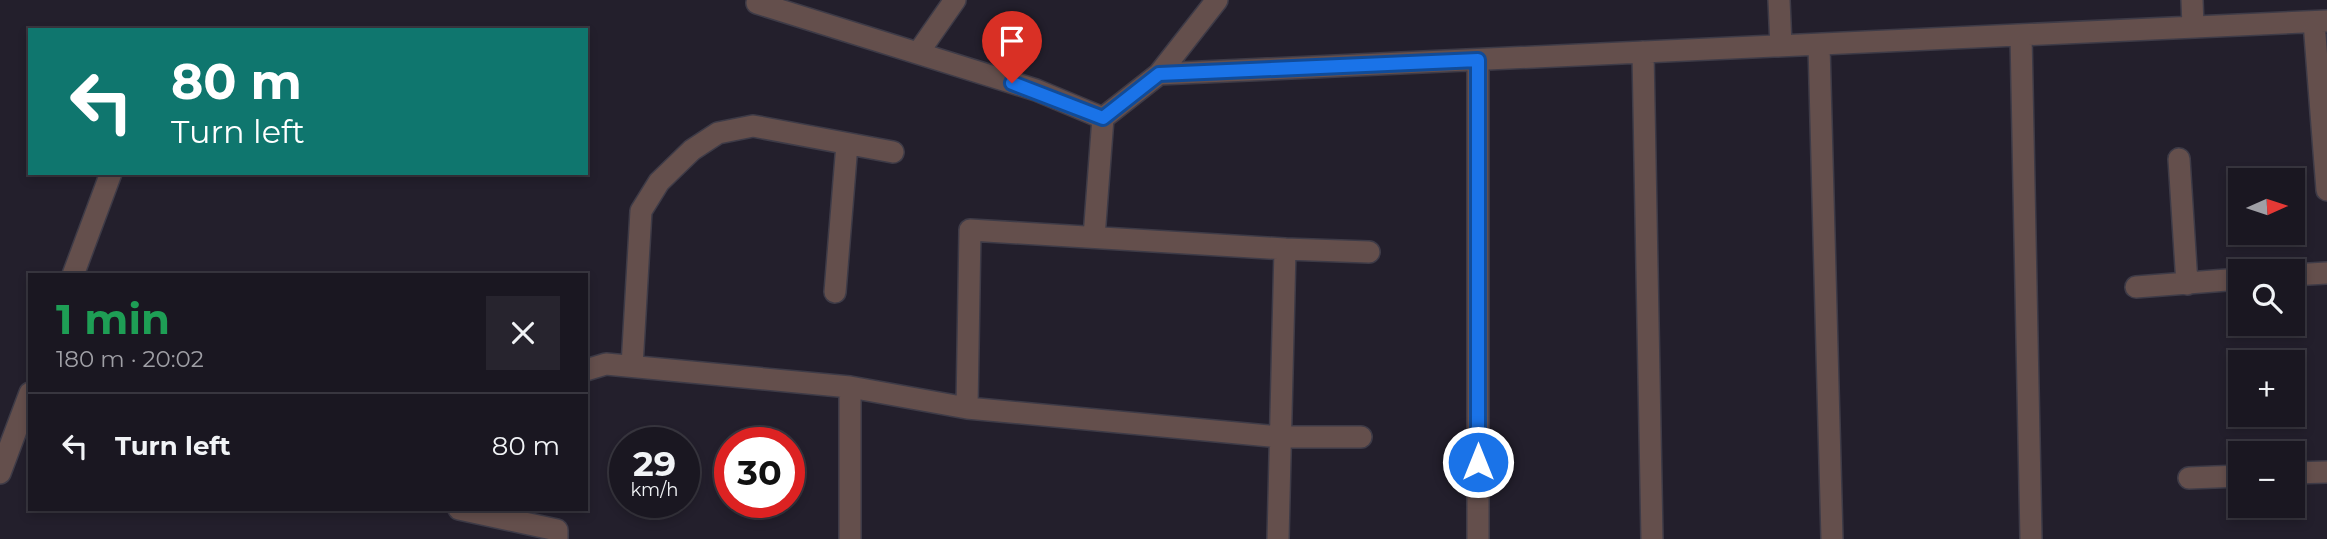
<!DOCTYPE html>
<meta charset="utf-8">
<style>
:root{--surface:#1a1721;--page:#27242e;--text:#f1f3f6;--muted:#9f9fa5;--line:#38363f}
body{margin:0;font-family:Montserrat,sans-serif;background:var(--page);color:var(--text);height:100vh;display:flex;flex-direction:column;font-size:26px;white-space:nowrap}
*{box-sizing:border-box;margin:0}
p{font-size:23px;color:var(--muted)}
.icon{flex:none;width:38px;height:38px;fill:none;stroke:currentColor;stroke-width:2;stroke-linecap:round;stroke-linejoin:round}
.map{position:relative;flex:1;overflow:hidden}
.drawer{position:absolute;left:28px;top:273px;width:560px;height:238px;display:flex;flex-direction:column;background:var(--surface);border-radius:0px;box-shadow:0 4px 10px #0003,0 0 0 2px var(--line)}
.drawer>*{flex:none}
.banner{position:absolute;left:28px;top:28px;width:560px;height:147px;border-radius:0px;box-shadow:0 4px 10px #0003,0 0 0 2px var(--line);background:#0f766e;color:#fff;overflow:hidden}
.needle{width:46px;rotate:87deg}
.buttons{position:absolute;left:2228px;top:168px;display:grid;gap:14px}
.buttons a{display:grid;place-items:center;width:77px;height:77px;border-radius:0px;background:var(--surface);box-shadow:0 4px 10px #0003,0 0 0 2px var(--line);font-size:35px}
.speed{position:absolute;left:609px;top:427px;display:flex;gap:14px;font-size:35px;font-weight:700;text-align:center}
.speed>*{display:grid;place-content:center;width:91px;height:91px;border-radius:50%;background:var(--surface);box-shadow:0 4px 10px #0003,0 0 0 2px var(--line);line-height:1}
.speed small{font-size:18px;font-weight:400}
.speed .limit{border:10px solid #d22;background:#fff;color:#111}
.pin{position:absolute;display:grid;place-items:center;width:60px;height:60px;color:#fff;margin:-72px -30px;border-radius:50% 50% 50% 0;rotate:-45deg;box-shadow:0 0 7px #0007}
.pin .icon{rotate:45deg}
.me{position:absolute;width:77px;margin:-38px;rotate:0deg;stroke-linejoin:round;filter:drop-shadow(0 0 5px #0008)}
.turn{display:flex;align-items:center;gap:24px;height:147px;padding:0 28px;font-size:32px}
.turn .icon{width:91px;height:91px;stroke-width:2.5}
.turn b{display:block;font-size:49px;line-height:60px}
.round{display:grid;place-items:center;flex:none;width:74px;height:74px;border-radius:0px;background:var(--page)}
.headline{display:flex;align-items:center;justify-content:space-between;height:119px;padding:0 28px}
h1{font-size:42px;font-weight:700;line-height:52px;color:#1e9e55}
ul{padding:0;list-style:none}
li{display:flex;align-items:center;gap:21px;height:105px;padding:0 28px;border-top:2px solid var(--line)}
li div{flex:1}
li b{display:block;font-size:26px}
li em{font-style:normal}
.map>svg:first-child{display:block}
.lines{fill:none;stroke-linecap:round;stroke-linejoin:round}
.street-casing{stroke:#3e3b47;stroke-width:24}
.street{stroke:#644f4c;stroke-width:21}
.route-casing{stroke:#114b97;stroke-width:18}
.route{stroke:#1a73e8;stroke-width:12}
</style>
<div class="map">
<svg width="2327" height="539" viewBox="0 0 2327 539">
<rect width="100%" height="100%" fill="#231f2c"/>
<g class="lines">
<defs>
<path id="street" d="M1779,0L1781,46
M2192,0L2193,27
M757,3L1036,90L1103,118
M2314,22L2327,190
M2021,35L2031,539
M1819,45L1832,539
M1643,52L1652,539
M918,53L955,0
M1159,74L2327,21
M2179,159L2187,284
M1094,237L1103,118L1159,74L1217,0
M1285,249L1369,252
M73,275L111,173
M2292,275L2327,273
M2136,287L2240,279
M835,292L847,144
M632,366L641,211L659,182L692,150L718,133L753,126L893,152
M586,370L606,364L850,387L967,408L1280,437H1361
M967,408L970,230L1285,249L1278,539
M0,473L30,393
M2292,473L2327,472
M2189,478L2240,476
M459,509L557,530V539
M850,539V387
M1478,539V60"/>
</defs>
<!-- street casing -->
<use href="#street" class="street-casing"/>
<!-- street -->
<use href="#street" class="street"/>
</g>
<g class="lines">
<defs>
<path id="route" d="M1012,83L1103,118L1159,74L1478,60V462"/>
</defs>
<!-- route casing -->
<use href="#route" class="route-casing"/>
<!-- route -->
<use href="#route" class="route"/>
</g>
</svg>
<div class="buttons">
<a><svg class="needle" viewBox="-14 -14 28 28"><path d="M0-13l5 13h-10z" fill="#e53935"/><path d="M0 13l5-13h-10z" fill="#9f9fa5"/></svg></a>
<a><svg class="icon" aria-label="search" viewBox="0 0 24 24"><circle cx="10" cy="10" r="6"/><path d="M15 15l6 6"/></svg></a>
<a>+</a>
<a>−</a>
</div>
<div class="speed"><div>29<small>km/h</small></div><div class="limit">30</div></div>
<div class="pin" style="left:1012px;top:83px;background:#d93025"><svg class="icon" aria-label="arrive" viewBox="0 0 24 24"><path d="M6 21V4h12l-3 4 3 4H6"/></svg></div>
<svg class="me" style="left:1478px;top:462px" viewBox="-20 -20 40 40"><circle r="17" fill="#1a73e8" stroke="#fff" stroke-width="3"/><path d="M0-11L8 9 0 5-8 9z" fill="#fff"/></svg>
<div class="banner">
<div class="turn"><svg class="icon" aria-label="left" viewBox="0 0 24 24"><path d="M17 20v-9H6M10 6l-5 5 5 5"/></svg><div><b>80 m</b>Turn left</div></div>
</div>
<section class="drawer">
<div class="headline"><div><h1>1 min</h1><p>180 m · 20:02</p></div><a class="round"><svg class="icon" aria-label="close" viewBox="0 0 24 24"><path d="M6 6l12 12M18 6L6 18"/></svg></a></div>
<ul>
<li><svg class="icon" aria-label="left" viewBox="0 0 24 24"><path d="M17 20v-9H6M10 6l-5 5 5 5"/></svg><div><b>Turn left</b></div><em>80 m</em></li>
</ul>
</section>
</div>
